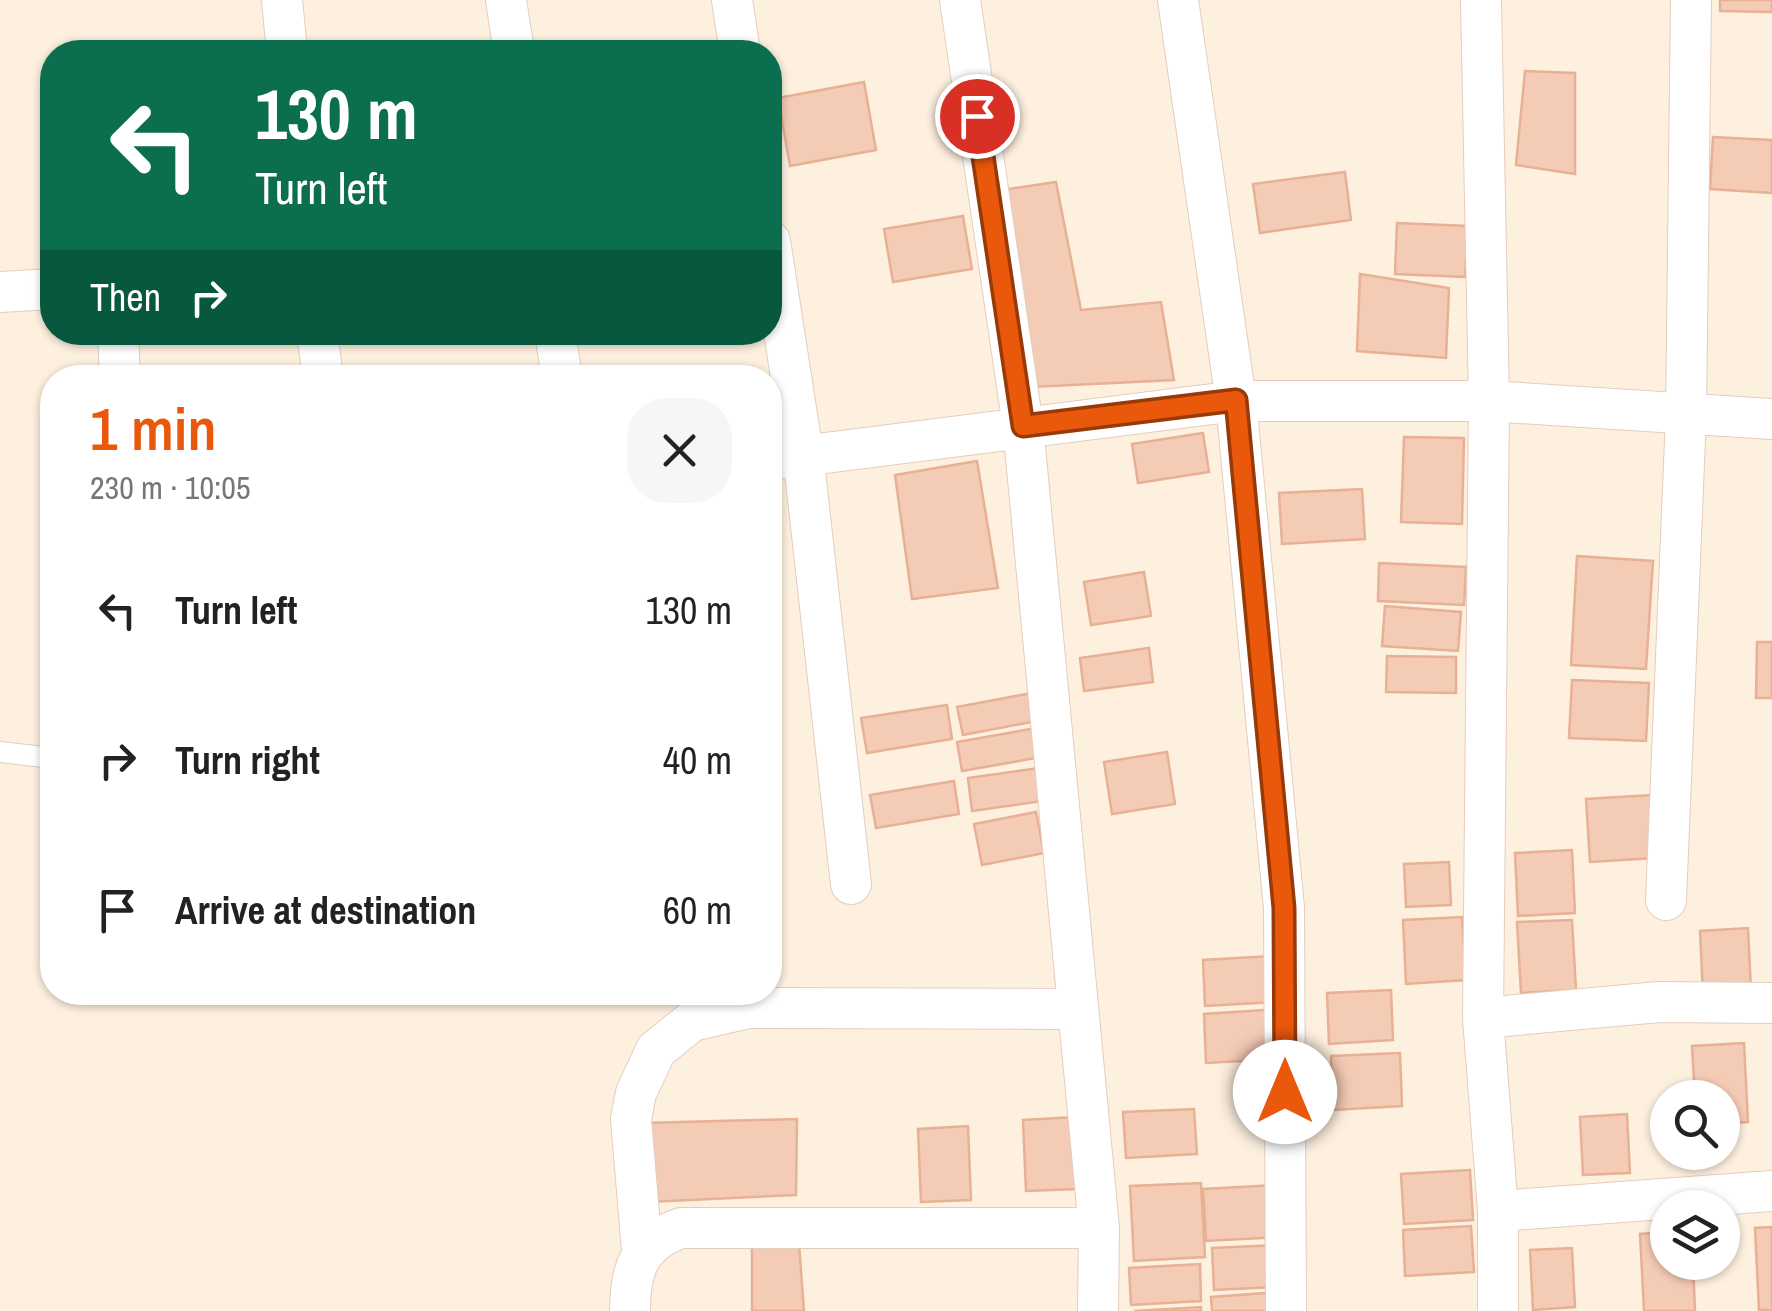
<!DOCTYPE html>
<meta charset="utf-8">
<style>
:root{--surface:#fff;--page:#f6f6f6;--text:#222;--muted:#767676;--accent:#ea580c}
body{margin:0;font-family:"Archivo Narrow",sans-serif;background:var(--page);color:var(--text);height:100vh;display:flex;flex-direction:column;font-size:38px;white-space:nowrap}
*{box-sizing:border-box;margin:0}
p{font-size:32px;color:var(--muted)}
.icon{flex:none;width:55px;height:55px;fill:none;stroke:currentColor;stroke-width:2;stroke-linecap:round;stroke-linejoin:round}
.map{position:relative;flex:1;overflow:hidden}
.drawer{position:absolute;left:40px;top:365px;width:742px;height:640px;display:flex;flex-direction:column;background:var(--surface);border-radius:40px;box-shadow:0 2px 8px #0004}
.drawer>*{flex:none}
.banner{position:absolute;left:40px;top:40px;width:742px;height:305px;border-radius:40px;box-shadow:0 2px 8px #0004;background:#0b6e4f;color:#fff;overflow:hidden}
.buttons{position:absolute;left:1650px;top:1080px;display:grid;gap:20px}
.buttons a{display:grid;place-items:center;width:90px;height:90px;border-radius:50%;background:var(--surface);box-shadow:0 2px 8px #0004;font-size:50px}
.pin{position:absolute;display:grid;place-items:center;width:85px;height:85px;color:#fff;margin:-42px;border:5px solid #fff;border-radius:50%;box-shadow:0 2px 10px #0007}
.me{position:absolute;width:110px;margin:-55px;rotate:0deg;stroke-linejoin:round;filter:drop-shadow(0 0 8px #0008)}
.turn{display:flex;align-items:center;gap:35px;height:210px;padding:0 50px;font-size:45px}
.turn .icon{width:130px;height:130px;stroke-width:2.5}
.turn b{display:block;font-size:70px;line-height:85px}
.then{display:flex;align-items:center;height:95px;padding:0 50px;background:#0003;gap:20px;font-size:38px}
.round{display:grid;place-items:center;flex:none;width:105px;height:105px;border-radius:40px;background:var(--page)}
.head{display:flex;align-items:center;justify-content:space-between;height:170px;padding:0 50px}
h1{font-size:60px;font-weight:600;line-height:75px;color:var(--accent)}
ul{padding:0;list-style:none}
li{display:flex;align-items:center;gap:30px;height:150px;padding:0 50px}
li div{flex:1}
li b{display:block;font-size:38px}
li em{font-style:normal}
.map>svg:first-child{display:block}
.building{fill:#f4cbb5;stroke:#e8b094;stroke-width:2.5}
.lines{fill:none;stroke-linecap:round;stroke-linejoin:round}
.service-casing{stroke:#e4cdbd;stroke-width:22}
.minor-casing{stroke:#e4cdbd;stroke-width:42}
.service{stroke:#fff;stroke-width:20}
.minor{stroke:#fff;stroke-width:40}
.route-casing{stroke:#983908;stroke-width:25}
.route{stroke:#ea580c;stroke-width:18}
</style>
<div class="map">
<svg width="1772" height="1311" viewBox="0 0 1772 1311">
<rect width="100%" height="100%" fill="#fef0df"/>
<!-- building -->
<path class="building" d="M1720,0H1772V12L1720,11Z
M1525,71L1575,73V174L1516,165Z
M864,82L876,150L790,166L778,98Z
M1713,137L1772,140V193L1710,189Z
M1345,172L1351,220L1260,233L1253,184Z
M1056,182L1081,310L1161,302L1174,380L1032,387L1002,190Z
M963,216L972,269L893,282L884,229Z
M1397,223L1468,226L1465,277L1395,274Z
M1360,274L1449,288L1446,358L1357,351Z
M1203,433L1209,472L1138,483L1132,444Z
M1404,437L1464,438L1462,524L1401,522Z
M977,461L998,588L912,599L895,475Z
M1362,489L1365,539L1282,544L1279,493Z
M1577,556L1653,561L1646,669L1571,665Z
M1379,563L1466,567L1464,605L1378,601Z
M1144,572L1151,616L1091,625L1084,582Z
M1385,606L1461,612L1458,651L1382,646Z
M1757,642H1772V698H1756Z
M1149,648L1153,682L1084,691L1080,658Z
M1387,656L1456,657V693L1386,692Z
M1572,680L1649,683L1646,741L1569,738Z
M1037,692L1042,720L963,735L957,707Z
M947,705L952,739L867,753L861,718Z
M1042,727L1047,756L962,771L957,742Z
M1167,752L1175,804L1112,814L1104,762Z
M1046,767L1050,800L972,811L968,778Z
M954,781L959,814L876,828L870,795Z
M1652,795L1655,858L1590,862L1586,799Z
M1036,812L1044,853L982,865L974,824Z
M1572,850L1575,913L1518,916L1515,853Z
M1449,862L1451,905L1406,907L1404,864Z
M1462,917L1466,980L1406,984L1403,920Z
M1572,920L1576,990L1521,993L1517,922Z
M1748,928L1751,991L1703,994L1700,931Z
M1274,956L1276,1002L1205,1006L1203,960Z
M1391,990L1393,1040L1329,1044L1327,993Z
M1279,1009L1281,1059L1206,1063L1204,1014Z
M1744,1043L1748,1122L1722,1124V1098H1695L1692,1046Z
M1400,1053L1402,1106L1333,1110L1331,1056Z
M1194,1109L1197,1154L1126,1158L1123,1112Z
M1627,1114L1630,1173L1583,1175L1580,1117Z
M1075,1117L1079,1189L1026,1191L1023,1120Z
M797,1119L796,1195L649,1202L645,1123Z
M968,1126L971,1200L921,1202L918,1129Z
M1470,1170L1473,1220L1404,1224L1401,1174Z
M1201,1183L1205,1257L1134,1261L1130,1186Z
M1279,1185L1281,1237L1206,1241L1203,1189Z
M1471,1226L1474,1272L1405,1276L1403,1230Z
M1772,1227V1310H1759L1755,1228Z
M1668,1232V1262H1693L1695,1311H1644L1640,1234Z
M799,1244L804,1311H752V1247Z
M1278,1245L1279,1287L1214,1290L1212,1248Z
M1572,1248L1575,1307L1533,1310L1530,1250Z
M1200,1264L1201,1301L1131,1305L1129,1268Z
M1280,1292L1281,1311H1212L1211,1297Z
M1201,1307V1311H1134Z"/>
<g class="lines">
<defs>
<path id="service" d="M0,752L52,758"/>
<path id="minor" d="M282,0L287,52
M506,0L514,52
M732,0L740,52
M960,0L1023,426L1099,1228L1098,1311
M1178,0L1236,401L1284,908L1286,1311
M1481,0L1489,401L1483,1018L1498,1211V1311
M770,241L803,454L851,884
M0,292L52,289
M118,332L120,378
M317,332L323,378
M555,332L562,378
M770,460L1236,401H1489L1772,419
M1666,900L1686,415L1691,0
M1483,1018L1659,1002L1772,1003
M1498,1211L1772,1191
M642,1250L631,1119L636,1093L656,1050L692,1021L748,1008L1078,1009
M630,1311C630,1269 639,1243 681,1228H1099"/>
</defs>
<!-- service casing -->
<use href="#service" class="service-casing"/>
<!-- minor casing -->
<use href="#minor" class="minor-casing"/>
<!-- service -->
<use href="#service" class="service"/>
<!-- minor -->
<use href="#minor" class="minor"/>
</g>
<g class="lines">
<defs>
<path id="route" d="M977,116L1023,426L1236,400L1284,908L1285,1092"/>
</defs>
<!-- route casing -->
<use href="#route" class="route-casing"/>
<!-- route -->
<use href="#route" class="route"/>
</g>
</svg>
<div class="buttons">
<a><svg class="icon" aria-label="search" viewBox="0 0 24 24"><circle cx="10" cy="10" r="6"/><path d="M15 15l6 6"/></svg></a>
<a><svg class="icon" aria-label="layers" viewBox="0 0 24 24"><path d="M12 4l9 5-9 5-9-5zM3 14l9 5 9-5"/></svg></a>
</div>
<div class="pin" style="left:977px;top:116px;background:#d93025"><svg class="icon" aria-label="arrive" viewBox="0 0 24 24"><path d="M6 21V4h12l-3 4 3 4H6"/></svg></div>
<svg class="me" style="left:1285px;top:1092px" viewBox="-20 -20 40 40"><circle r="19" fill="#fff"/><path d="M0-13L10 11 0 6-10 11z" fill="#ea580c"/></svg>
<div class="banner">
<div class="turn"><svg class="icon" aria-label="left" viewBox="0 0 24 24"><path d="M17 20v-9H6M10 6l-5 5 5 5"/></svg><div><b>130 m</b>Turn left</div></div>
<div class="then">Then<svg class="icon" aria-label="right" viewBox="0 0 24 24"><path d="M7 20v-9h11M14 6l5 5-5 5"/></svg></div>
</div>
<section class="drawer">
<div class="head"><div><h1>1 min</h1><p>230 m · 10:05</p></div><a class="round"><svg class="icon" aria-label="close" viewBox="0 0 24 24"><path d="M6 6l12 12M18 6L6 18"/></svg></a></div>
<ul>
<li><svg class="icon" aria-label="left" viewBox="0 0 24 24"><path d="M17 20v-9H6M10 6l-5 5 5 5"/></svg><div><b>Turn left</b></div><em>130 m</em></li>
<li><svg class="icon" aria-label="right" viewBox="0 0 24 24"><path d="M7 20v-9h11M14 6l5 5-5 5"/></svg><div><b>Turn right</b></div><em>40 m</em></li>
<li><svg class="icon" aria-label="arrive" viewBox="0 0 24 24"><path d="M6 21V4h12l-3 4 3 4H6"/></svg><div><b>Arrive at destination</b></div><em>60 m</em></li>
</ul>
</section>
</div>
